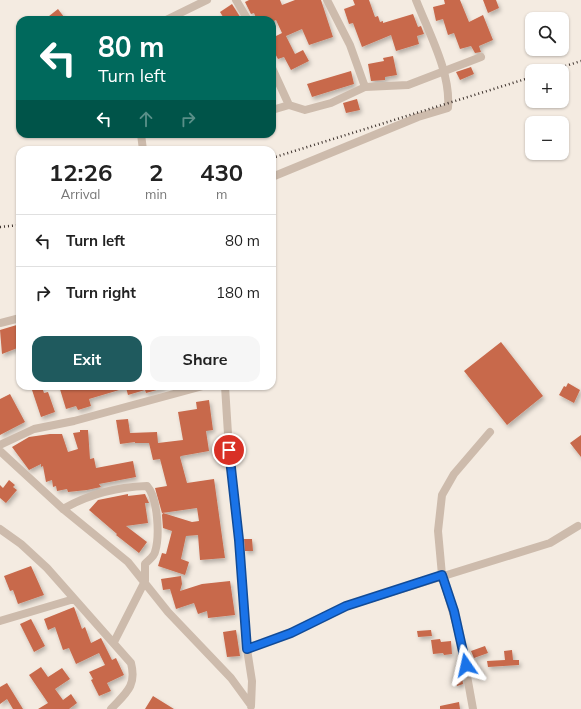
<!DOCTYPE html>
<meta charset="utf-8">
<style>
:root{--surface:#fff;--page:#f6f6f6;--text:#222;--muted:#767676;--line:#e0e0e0;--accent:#1f5a5e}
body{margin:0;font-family:Mulish,sans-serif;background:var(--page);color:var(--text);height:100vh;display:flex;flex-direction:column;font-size:15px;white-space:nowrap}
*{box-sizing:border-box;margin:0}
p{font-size:13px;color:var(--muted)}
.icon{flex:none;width:22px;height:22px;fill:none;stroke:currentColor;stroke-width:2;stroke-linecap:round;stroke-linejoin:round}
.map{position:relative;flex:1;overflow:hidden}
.details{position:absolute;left:16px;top:146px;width:260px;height:244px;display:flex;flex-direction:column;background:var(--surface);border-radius:12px;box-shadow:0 1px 3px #0004}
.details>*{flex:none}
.hud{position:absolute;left:16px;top:16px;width:260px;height:122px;border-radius:12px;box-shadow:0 1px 3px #0004;background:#00695c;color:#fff;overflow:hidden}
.buttons{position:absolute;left:525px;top:12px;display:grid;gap:8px}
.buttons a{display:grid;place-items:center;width:44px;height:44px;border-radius:8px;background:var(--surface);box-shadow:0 1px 3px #0004;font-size:20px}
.pin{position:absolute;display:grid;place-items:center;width:34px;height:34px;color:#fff;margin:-17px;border:2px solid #fff;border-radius:50%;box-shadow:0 1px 4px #0007}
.me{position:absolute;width:44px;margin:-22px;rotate:349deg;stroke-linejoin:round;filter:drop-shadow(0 0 3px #0008)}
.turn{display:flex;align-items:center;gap:14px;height:84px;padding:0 16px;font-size:18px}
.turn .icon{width:52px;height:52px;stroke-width:2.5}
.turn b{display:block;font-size:28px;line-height:34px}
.lanes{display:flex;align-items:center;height:38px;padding:0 16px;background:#0003;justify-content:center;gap:20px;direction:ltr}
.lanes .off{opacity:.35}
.eta{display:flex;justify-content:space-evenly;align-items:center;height:68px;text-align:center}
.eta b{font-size:24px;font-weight:700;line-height:28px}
.action{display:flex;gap:8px;margin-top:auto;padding:8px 16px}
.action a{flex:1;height:46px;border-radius:12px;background:var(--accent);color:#fff;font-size:16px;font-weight:700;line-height:46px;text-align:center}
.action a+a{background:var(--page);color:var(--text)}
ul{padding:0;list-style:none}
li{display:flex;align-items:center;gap:12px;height:52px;padding:0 16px;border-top:1px solid var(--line)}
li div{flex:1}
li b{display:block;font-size:15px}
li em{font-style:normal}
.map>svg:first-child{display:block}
.building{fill:#c8694b;filter:url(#shadow)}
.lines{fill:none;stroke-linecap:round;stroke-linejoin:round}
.minor{stroke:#cdbbac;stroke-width:8}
.rail{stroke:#3b302b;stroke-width:2.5;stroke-dasharray:1 3;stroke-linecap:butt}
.route-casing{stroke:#114b97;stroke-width:10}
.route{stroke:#1a73e8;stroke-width:7}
</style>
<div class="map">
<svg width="581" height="709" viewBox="0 0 581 709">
<defs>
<filter id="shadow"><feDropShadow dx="2" dy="3" stdDeviation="2" flood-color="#0004"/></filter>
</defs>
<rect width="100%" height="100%" fill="#f4ebe1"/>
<!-- building -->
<path class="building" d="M249,0H280L282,5L295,0H321L333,37L309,45L302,29L286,36L295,54L303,50L309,61L291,70L284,57L278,59L272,48V45L275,44L272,38L282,33L276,20L272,22V20H257L254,13L251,14L245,2Z
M353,0H369L375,17L378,16L380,22L383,21V23L413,14L418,27L421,26L424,34L417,36L419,44L396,51L391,35L362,47L353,23L349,24L344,9L355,5Z
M444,0H460L469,22L483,15L493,40L479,46L481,52L475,53L471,46L460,49L454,33L448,35L443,19L436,21L433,7L445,4Z
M483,0H496L499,8L488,13Z
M232,4L242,20H225L220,12Z
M58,9L64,17L61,20H44Z
M393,56L397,75L385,77V80L371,81L368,64L384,61L383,58Z
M471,67L474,74L460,80L456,72Z
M351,71L354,84L312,97L307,84Z
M357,99L360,110L346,113L343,103Z
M20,324V347L2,354L0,330Z
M501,342L543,396L507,425L464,371Z
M568,383L580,390L574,403L559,395L564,386L566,387Z
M59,386H164V388L146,393L145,390L128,395L126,388L89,399L91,406L78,410L76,406L66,409Z
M42,387L44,393L48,392L55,412L41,417L32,390Z
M10,394L25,422L0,435V399Z
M209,400L213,430L206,431L209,451L181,456L180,457L187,483L214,479L225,558L200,560L198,535L186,536L181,559L189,562L185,575L158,566L162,553L166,554L172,531L163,528L162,515L163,513L192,522L199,521L197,508L162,513L155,488L167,486L160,459L153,460L149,443H135V442L120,444L116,420L128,419L130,433L157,432L158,443L183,440L178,412L197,409L196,402Z
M80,430H88L90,459L94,458L96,468L133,461L136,477L99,484L101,487L87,490L68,492L67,489L57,491L56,486L53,487L52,480L46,482L43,466L41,467V464L29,470L12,447L29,437L50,434H62L68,452L78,449L73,433L80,432Z
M581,435V457L570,443Z
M9,480L15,485L13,487L17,490L6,503L0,498V485L3,488Z
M128,494V496L145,494L149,503H145L148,523L126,526L147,542L139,553L116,535L117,534L89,510L98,500Z
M244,539H252L253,551H245Z
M31,566L44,595L18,604L13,590L10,591L4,576Z
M181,576L182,584L180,591L202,584L230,581L235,615L208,618L207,611L198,614L194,603L176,609L170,589L163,590L161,579Z
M74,607L82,629L85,627L91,643L101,638L112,660L116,658L124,675L107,683L111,691L99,696L91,680L93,679L89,672L105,665L99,653L76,664L69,648L63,650L55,627L48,630L44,619Z
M31,619L45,646L34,652L20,624Z
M236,630L240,656L227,657L223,632Z
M431,630L432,636L418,637L417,631Z
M440,639L441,642L451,641L452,654L444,655L443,653L433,654L431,640Z
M485,646L488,653L474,658L471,651Z
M512,650L513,660H519V665L488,667L487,661L505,660L504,651Z
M41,667L48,677L62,668L70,679L55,689L63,700L71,694L77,703L69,709H38L48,703L29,675Z
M461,672L463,684L457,686L454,674Z
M7,683L23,709H13L7,699L0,704V687Z
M153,696L174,709H145Z
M459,702L460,709H440V706Z"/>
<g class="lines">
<!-- minor -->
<path class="minor" d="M236,0L248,20
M327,0L350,45L365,87L408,85L481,57
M166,20L207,0
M272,68L289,105L305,110L331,103L365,87
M272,110L289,105
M141,134L143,150
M272,177L418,117L448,108C451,73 429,33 416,0
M0,323L20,318
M225,386L229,450L239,540L247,649L252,681L251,706
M0,445L34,429L74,421L203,386
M0,451L63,509L128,562L168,612L231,678L250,704
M63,509C89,494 116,487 147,486C158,498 160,536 155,552C154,557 148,560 145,564V581L114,642
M0,529L21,544L47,568L131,663C137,686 126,693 111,709
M0,621L74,599
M247,649L291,633L347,606L550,543L578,526
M473,709L460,637L442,575L438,531L442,495L454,474L490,432"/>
<!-- rail -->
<path class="rail" d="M550,71L581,61
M272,158L532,77
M0,227L20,225"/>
</g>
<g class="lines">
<defs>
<path id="route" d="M229,450L239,540L247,649L291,633L346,606L442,575L454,611L466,665"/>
</defs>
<!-- route casing -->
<use href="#route" class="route-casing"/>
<!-- route -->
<use href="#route" class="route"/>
</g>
</svg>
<div class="buttons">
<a><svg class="icon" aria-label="search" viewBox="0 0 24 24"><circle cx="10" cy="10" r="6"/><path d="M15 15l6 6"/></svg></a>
<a>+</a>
<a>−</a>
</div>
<div class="pin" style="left:229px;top:450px;background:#d93025"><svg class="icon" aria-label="arrive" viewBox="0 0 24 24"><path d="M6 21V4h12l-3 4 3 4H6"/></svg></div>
<svg class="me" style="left:466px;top:665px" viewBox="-20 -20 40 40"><path d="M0-17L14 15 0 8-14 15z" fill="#1a73e8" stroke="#fff" stroke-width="4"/></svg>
<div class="hud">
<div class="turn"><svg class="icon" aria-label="left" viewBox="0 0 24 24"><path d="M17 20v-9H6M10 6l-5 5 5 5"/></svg><div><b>80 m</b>Turn left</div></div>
<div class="lanes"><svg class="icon" aria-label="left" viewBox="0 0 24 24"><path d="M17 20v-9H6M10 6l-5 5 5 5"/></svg><svg class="icon off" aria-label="ahead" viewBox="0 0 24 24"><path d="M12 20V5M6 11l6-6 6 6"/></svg><svg class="icon off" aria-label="right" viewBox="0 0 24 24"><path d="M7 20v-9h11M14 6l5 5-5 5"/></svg></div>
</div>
<section class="details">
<div class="eta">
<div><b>12:26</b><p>Arrival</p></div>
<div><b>2</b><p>min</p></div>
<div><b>430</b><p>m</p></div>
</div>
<ul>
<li><svg class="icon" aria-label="left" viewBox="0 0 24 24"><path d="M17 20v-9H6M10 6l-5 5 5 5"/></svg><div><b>Turn left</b></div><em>80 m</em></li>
<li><svg class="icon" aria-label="right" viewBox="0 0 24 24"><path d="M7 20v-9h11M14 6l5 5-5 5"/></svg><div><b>Turn right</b></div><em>180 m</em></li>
</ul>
<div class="action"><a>Exit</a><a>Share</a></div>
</section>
</div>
